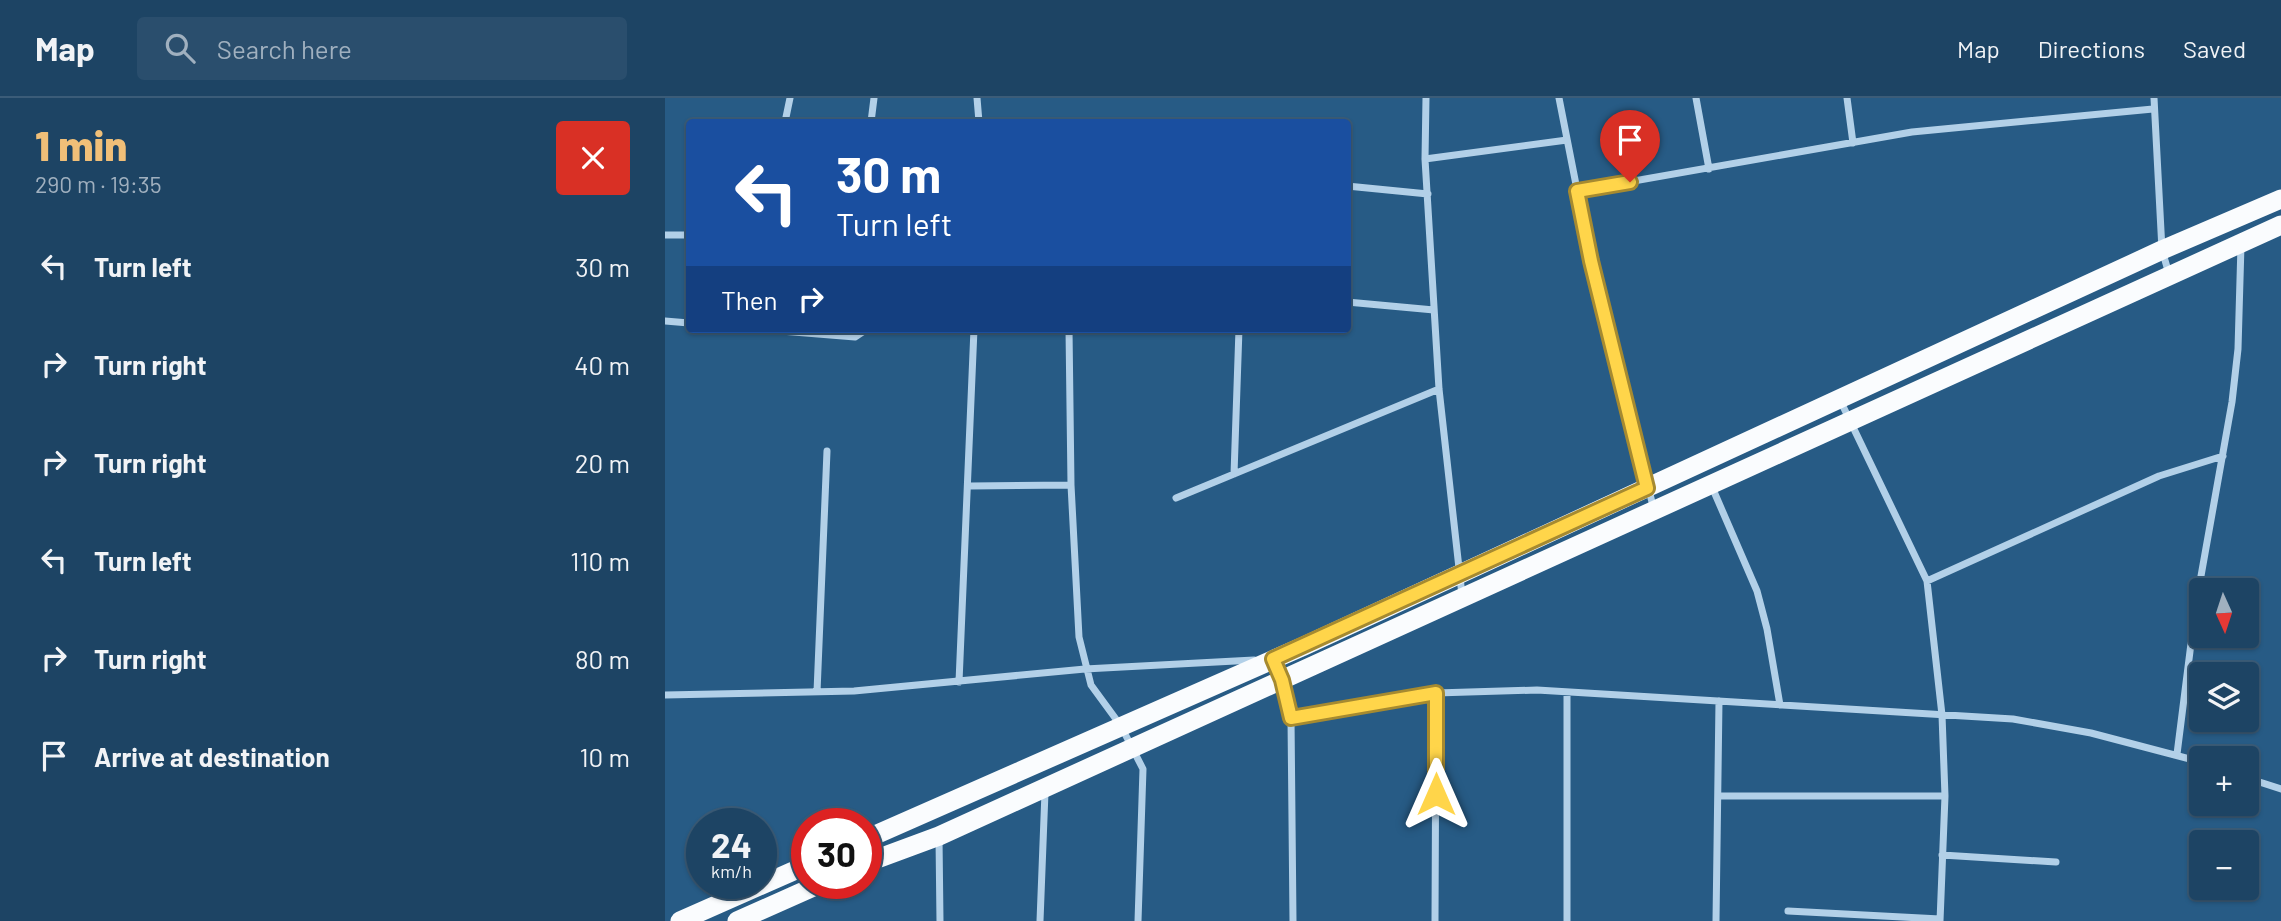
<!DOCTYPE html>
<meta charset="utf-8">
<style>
:root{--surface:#1d4464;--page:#2a4e6d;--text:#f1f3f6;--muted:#a0b0bf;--line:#3b5c78;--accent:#f0bf78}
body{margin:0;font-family:Barlow,sans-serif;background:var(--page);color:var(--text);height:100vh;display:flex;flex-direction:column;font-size:26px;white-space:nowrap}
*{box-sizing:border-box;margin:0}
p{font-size:23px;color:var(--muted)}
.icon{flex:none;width:38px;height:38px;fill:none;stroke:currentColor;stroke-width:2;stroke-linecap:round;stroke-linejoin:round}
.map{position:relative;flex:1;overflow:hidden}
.panel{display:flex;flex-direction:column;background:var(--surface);width:665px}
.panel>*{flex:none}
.top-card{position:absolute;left:21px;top:21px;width:665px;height:214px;border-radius:7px;box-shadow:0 2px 5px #0004,0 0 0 2px var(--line);background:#1a4fa0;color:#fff;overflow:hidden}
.needle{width:46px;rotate:177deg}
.buttons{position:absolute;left:1524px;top:480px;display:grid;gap:14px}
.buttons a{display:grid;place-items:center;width:70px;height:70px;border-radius:7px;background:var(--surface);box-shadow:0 2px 5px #0004,0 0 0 2px var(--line);font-size:35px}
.speed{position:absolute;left:21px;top:710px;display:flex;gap:14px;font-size:35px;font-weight:700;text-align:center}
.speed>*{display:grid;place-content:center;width:91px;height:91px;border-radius:50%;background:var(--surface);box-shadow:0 2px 5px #0004,0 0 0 2px var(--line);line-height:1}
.speed small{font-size:18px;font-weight:400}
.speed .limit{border:10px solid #d22;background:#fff;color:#111}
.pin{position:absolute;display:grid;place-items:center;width:60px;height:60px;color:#fff;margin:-72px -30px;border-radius:50% 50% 50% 0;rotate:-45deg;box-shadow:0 0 7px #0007}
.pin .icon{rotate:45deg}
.me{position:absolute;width:77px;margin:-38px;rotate:0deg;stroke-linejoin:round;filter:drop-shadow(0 0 5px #0008)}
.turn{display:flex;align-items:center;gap:24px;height:147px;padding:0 35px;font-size:32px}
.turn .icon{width:91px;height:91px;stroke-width:2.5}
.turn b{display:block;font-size:49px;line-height:60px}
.then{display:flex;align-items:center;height:66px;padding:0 35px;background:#0003;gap:14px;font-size:26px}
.round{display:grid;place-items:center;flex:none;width:74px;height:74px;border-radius:7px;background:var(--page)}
.headline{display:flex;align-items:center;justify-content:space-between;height:119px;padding:0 35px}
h1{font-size:42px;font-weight:800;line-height:52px;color:var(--accent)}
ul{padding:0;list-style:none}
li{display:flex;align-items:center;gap:21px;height:98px;padding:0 35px}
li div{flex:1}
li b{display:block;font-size:26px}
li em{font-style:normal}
header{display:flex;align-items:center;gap:42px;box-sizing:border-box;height:98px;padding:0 35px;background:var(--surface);border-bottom:2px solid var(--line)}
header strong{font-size:33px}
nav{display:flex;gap:38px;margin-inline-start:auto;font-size:24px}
.search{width:490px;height:63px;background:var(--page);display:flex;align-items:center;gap:18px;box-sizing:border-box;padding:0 24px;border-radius:7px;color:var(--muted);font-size:26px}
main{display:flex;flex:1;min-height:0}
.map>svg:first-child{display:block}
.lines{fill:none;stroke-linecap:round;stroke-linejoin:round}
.minor{stroke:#b2d0e8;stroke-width:7}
.trunk{stroke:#fafcfe;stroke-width:19}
.route-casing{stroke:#a68a30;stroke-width:18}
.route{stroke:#ffd54a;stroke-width:12}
</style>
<header>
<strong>Map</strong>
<div class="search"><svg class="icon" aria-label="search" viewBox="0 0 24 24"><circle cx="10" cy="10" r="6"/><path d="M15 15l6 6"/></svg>Search here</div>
<nav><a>Map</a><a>Directions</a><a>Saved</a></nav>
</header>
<main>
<section class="panel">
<div class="headline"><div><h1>1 min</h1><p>290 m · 19:35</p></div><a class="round" style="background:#d93025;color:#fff"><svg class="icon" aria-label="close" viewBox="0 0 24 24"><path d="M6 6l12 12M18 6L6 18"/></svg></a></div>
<ul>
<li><svg class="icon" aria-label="left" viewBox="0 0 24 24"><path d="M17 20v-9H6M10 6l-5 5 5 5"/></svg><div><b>Turn left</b></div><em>30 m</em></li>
<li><svg class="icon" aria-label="right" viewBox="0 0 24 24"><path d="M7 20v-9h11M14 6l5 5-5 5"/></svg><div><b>Turn right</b></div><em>40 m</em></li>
<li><svg class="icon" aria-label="right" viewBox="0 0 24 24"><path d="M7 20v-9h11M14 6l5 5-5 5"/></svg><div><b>Turn right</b></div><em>20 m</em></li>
<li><svg class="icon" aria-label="left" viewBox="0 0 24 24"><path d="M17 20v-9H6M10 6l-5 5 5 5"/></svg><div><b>Turn left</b></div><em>110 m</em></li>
<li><svg class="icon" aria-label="right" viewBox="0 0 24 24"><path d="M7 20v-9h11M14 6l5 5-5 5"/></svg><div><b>Turn right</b></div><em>80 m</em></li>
<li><svg class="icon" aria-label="arrive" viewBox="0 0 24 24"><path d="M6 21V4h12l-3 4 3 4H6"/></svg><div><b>Arrive at destination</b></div><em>10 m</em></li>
</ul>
</section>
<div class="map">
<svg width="1616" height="823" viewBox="0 0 1616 823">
<rect width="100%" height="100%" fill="#275b85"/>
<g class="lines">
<!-- minor -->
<path class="minor" d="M312,0L314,24
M761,0L760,61L774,291L797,497
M894,0L926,163L989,412
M1031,0L1044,71
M1182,0L1188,45
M1489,0L1497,152L1504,176
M120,24L125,0
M206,24L209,0
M760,61L902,42
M682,88L763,96
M912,93L1247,34L1488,11
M0,137H24
M682,204L769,212
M0,223L24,225
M92,231L190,239L202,231
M404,231L406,387L414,539L426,587L456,628L478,671L473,823
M1175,302L1262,483L1277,617L1280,698L1275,823
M569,376L574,231
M305,388L406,387
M1047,389L1092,493L1102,531L1115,607
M511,400L774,291
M1262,483L1494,378L1558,358
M609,564L617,582L626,620L628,823
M294,584L309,231
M152,594L162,353
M0,597L189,593L420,571L589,562
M626,620L771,595L872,592L1348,621L1426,635L1536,664
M1512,656L1531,506L1567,304L1573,251L1576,147
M1582,680L1616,691
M1055,698H1280
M274,740L275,823
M1277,757L1391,764
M1123,813L1275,821
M375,823L380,694
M770,823L771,595
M902,823V594
M1051,823L1054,603"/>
<!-- trunk -->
<path class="trunk" d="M201,741L639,548L1497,152L1616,101
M201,765L274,738L1616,127
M15,823L142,767
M72,823L155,786"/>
</g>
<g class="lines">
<defs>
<path id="route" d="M771,696V595L626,620L617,582L608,561L982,390L926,163L912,93L965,84"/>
</defs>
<!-- route casing -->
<use href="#route" class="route-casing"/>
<!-- route -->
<use href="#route" class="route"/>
</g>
</svg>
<div class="buttons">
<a><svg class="needle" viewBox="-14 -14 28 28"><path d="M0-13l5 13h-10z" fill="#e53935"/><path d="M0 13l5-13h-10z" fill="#a0b0bf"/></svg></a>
<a><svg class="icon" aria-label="layers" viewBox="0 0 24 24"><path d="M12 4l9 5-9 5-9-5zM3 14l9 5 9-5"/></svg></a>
<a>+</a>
<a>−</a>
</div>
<div class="speed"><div>24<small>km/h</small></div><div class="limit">30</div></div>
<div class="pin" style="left:965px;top:84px;background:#d93025"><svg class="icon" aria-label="arrive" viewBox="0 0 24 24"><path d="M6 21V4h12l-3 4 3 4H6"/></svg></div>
<svg class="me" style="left:771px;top:696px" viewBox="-20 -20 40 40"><path d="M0-17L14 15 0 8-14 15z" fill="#ffd54a" stroke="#fff" stroke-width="4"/></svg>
<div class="top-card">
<div class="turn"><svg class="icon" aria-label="left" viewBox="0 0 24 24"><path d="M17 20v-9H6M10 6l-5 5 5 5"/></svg><div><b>30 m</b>Turn left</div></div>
<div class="then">Then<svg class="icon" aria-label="right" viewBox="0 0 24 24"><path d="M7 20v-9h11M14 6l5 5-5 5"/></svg></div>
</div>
</div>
</main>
